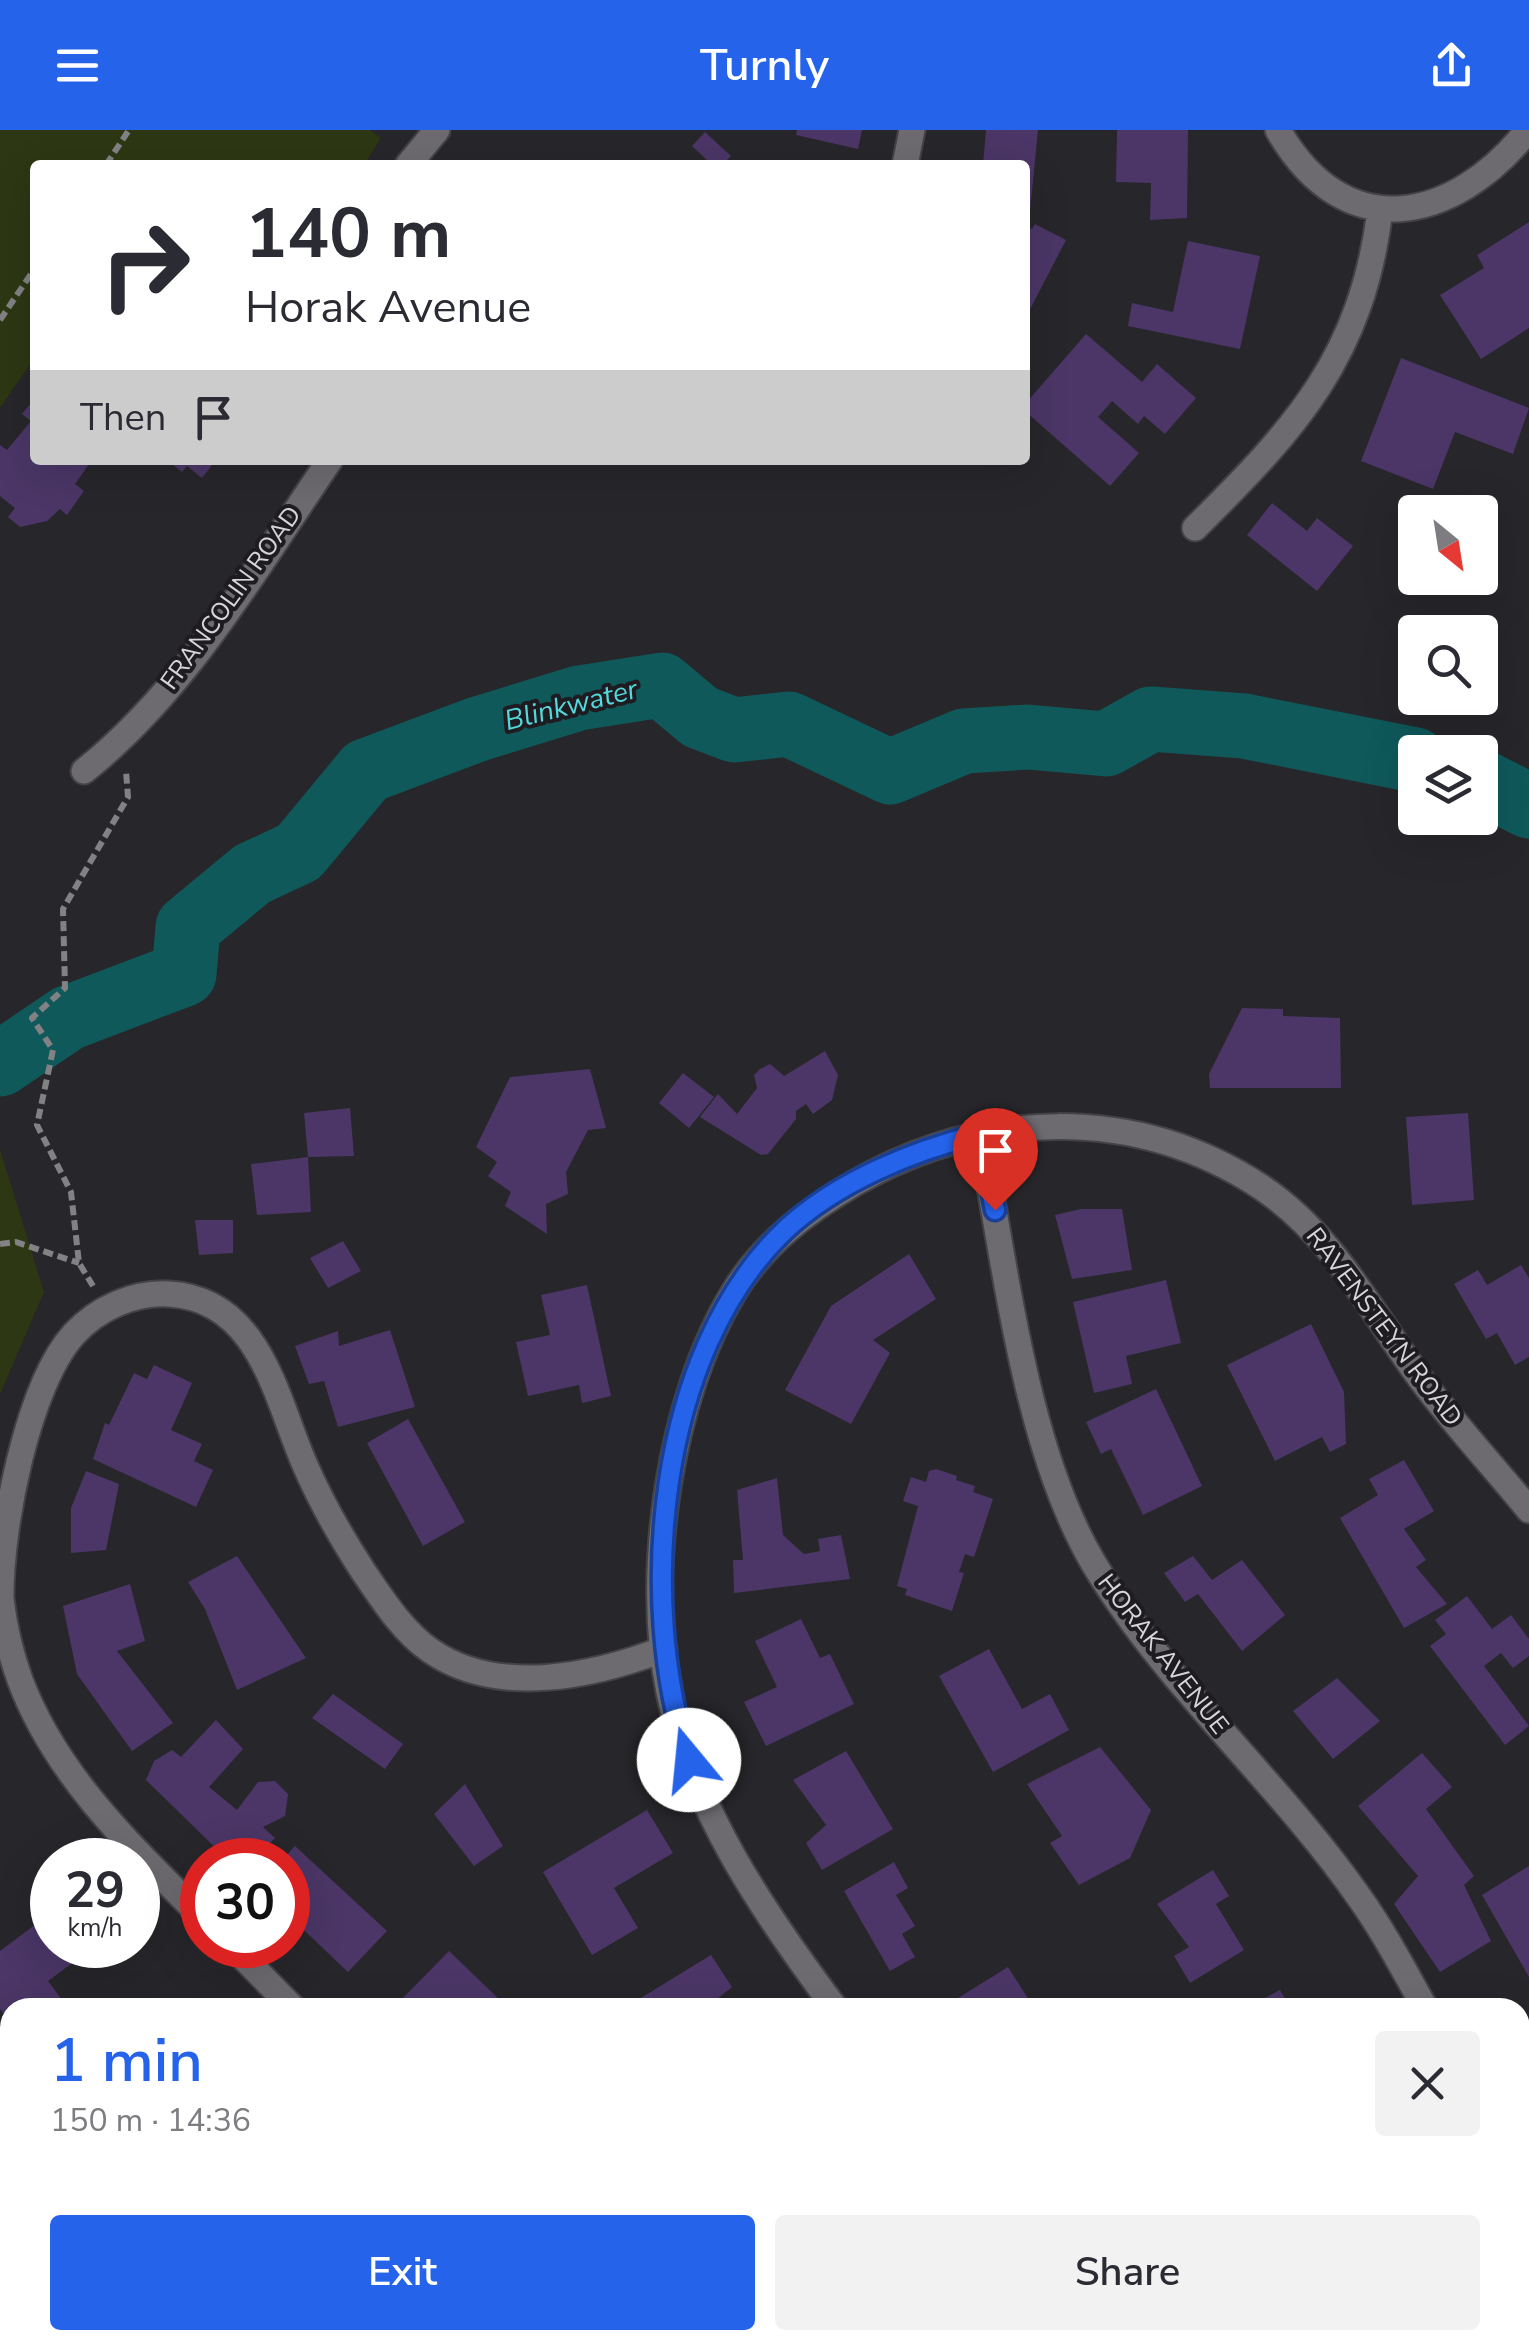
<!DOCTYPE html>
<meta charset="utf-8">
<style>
:root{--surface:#fff;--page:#f2f2f3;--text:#2b2b33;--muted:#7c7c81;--accent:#2563eb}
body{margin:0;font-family:"Nunito Sans",sans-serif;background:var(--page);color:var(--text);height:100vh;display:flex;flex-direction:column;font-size:38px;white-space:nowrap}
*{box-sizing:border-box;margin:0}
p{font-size:32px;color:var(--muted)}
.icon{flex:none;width:55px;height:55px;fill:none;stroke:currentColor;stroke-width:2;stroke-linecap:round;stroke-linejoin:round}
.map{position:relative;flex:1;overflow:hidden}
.sheet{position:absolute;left:0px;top:1868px;width:1530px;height:352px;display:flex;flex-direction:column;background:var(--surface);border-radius:30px 30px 0 0;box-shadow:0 10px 40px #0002}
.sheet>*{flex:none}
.hud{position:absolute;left:30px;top:30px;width:1000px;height:305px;border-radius:10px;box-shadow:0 10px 40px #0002;background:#fff;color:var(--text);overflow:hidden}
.needle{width:65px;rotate:150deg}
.fabs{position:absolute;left:1398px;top:365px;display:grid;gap:20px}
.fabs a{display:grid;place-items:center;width:100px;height:100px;border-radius:10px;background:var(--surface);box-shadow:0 10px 40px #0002;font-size:50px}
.speed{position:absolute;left:30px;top:1708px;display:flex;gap:20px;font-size:50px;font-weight:700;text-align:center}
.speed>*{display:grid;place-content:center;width:130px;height:130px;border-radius:50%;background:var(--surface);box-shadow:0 10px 40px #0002;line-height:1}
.speed small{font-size:25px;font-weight:400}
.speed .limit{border:15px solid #d22;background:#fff;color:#111}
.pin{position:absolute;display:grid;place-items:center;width:85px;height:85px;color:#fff;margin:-102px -42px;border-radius:50% 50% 50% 0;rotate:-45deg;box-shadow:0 0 10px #0007}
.pin .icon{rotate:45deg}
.me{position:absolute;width:110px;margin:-55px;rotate:343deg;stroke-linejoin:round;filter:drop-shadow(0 0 8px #0008)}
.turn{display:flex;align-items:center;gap:35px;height:210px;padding:0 50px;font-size:45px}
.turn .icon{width:130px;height:130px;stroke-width:2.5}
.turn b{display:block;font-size:70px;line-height:85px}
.then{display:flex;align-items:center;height:95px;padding:0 50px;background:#0003;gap:20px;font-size:38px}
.round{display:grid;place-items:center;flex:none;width:105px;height:105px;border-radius:10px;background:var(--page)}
.summary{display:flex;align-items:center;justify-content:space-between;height:170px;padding:0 50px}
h1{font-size:60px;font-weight:600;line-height:75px;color:var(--accent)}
.primary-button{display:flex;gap:20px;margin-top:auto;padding:20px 50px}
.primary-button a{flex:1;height:115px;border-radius:10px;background:var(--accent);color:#fff;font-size:40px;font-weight:600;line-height:115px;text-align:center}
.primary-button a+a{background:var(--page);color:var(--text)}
header{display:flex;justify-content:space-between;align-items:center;height:130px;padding:0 50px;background:var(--accent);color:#fff;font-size:45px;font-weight:600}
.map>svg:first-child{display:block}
.green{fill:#2d3713}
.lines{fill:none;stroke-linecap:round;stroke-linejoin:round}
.river{stroke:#0f595b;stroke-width:65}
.building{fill:#4b3667}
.minor-casing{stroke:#434245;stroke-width:29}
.path{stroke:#828184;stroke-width:6;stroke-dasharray:10 5;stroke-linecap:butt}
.minor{stroke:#6d6b70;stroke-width:25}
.route-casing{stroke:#184099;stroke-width:25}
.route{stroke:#2563eb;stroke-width:18}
.labels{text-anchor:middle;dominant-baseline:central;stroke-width:8;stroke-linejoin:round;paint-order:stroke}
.street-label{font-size:25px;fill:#d6d5d8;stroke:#1e1c20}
.water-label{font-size:28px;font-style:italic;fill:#53d8db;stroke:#1e1c20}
</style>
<header><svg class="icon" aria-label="menu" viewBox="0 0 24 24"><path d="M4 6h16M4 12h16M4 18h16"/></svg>Turnly<svg class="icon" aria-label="share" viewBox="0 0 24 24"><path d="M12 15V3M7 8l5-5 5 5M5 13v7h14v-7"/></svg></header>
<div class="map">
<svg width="1529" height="2219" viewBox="0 0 1529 2219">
<rect width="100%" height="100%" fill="#27262a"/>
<!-- green -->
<path class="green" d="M0,0H370L381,8L364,35H35V227L0,278Z
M0,1019L44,1162L0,1264Z
M0,1917L10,1927V2210H303L312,2219H0Z"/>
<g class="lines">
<!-- river -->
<path class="river" d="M1480,651L1529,676
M0,934L68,888L184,844L188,797L252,744L299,722L366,641L478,599L579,568L662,555L700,587L734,600L789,594L890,642L964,611L1028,607L1106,614L1151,589L1244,596L1415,630"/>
</g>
<!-- building -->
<path class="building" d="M797,0H862L858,19L796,5Z
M986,0H1038L1030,81H1025V35H983Z
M1117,0H1188L1187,88L1150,90L1151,53L1116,52Z
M705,2L731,26L722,35H712L692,16Z
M1529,92V198L1481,229L1440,165L1484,138L1477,125Z
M1035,94L1066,110L1025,189V96L1032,99Z
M1188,111L1260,126L1240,219L1128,196L1132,173L1173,182Z
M1086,204L1142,252L1157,234L1196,268L1165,304L1144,286L1138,294L1112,271L1098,287L1139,323L1110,356L1025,281V274Z
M1401,228L1529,278L1513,324L1455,302L1433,359L1361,331Z
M35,268V330H92L75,354L84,361L67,385L60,379L47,391L20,397L8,387L15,378L0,366V315L7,320L31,291L22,284Z
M167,330H216L202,348L187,336L182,342Z
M1272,373L1307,401L1317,388L1353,416L1317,461L1247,405Z
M1242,878L1283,879V886L1340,888L1341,958H1210L1209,944Z
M825,921L838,945L832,970L813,984L806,974L796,981V989L768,1024L761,1025L700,987L718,964L737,984L757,958L754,945L760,939L770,934L784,946Z
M590,939L606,998L588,1000L566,1042L568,1064L546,1074L547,1104L505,1076L511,1062L488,1046L497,1032L476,1017L510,947Z
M683,943L714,967L689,998L659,973Z
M350,978L354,1026L308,1027L304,983Z
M1468,983L1474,1070L1412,1075L1406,987Z
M308,1027L311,1082L257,1085L251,1034Z
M1081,1079H1122L1132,1140L1072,1149L1055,1085Z
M195,1090H233V1123L199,1125Z
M343,1111L361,1141L328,1158L310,1128Z
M909,1124L936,1169L873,1210L890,1223L851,1294L785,1260L831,1176Z
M1521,1135L1529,1148V1227L1515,1235L1497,1203L1486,1209L1454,1154L1478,1140L1487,1155Z
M1166,1150L1181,1213L1126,1226L1132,1254L1094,1263L1073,1172Z
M587,1155L611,1266L582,1273L579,1255L528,1266L516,1212L550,1205L541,1165Z
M1311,1194L1344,1262L1346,1314L1330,1322L1322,1307L1275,1331L1227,1235Z
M390,1200L415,1277L338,1297L324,1251L309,1254L295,1216L338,1201L339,1216Z
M154,1235L192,1253L171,1300L202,1314L194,1331L213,1340L196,1377L93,1329L105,1293L109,1295L134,1243L147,1249Z
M1156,1259L1202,1356L1143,1385L1111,1319L1101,1324L1086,1292Z
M408,1289L465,1392L423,1416L367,1313Z
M1404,1330L1434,1381L1404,1399L1426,1430L1416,1437L1447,1474L1404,1498L1340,1388L1378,1365L1369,1349Z
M936,1339L957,1346L956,1350L975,1356L973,1362L993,1369L974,1427L965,1424L959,1442L964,1443L952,1481L905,1465L907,1459L897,1456L918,1376L903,1371L911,1347L926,1352L929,1341Z
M86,1341L119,1354L106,1420L71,1423V1378Z
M777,1348L783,1405L804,1424L820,1421L818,1409L841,1405L850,1449L734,1463L733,1430H743L737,1360Z
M237,1426L306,1528L237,1560L205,1479L188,1452Z
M1193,1426L1212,1450L1242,1430L1285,1485L1242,1521L1198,1464L1185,1472L1164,1443Z
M130,1454L145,1511L117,1521L173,1593L132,1621L77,1544L63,1476Z
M1467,1466L1492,1499L1511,1485L1529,1509V1526L1513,1538L1501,1523L1484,1536L1529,1596L1505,1615L1430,1516L1446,1504L1435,1490Z
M801,1489L820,1528L830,1524L854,1574L766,1616L744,1572L777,1557L755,1511Z
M989,1519L1022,1579L1050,1564L1069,1600L993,1642L939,1546Z
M1337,1548L1380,1591L1333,1629L1293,1581Z
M333,1564L403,1614L385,1639L312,1588Z
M216,1590L243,1619L209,1657L237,1680L258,1652L275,1651L288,1664L285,1686L263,1697L275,1708L253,1730H228L146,1650L154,1631L172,1620L181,1627Z
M1100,1617L1151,1680L1130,1728L1079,1755L1050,1713L1062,1706L1027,1654Z
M846,1621L893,1699L822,1740L806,1713L826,1695L793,1650Z
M1422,1623L1452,1657L1426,1679L1474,1746L1464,1755L1491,1811L1440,1842L1394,1774L1418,1746L1358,1676Z
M465,1654L503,1716L474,1736L434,1684Z
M647,1680L673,1723L614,1758L638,1798L592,1825L543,1742Z
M295,1716L387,1801L348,1842L288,1785L291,1755L288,1730H282Z
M894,1732L908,1758L896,1765L915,1796L902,1804L915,1827L890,1841L844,1761Z
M1529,1736V1847L1482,1765Z
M1213,1740L1229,1766L1216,1774L1244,1820L1190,1853L1174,1826L1189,1817L1157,1774Z
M52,1782V1815L93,1818L48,1851L68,1878H10V1892L0,1879V1821Z
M449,1821L503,1873L499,1878H402L398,1873Z
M711,1825L732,1857L706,1878H633L631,1874Z
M1008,1837L1034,1878H942Z
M1280,1860L1290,1878H1246Z
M712,2210H789L794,2214L808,2210L817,2219H721Z
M1214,2210H1268L1291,2219H1209Z
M1398,2210H1474L1480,2219H1404Z"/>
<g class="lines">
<defs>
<path id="minor" d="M1278,0C1345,117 1454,93 1528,0
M408,35L437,0
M905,35L912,0
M1195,398C1296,298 1362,227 1380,80
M84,641C187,559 256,438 330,330
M980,1003C1006,1137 1025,1318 1094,1434C1167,1556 1278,1651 1359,1767C1384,1802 1404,1840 1425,1878
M202,1787C131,1716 56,1646 20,1550C11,1525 4,1495 1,1469C0,1400 27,1256 74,1204C98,1178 134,1162 169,1164C260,1169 276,1269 305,1335C321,1372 341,1407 363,1441C382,1469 403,1502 431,1521C498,1567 594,1546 664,1519
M231,1815L293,1878
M835,1878C764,1783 693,1680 669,1562C644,1442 670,1267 734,1162C763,1114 806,1082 853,1054C981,980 1134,974 1261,1057C1333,1105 1370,1180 1420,1248C1454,1294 1493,1336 1529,1380
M1520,2056L1529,2073
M636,2210L646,2219
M1076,2210L1082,2219
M1501,2210L1508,2219"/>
</defs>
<!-- minor casing -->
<use href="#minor" class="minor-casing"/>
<!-- path -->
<path class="path" d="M106,35L129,0
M0,190L35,138
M0,1114L16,1112L79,1133
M93,1156L79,1133L71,1062L37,995L53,920L32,888L65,858L63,779L128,667L126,641
M0,1986L10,1995
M254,2210L267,2219
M98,2219L117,2210"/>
<!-- minor -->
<use href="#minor" class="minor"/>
</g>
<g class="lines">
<defs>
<path id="route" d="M689,1630C636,1470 657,1223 784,1101C836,1052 912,1021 980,1004L995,1080"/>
</defs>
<!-- route casing -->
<use href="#route" class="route-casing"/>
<!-- route -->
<use href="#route" class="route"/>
</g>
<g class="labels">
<!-- street labels -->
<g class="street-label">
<text transform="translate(231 468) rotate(-54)">FRANCOLIN ROAD</text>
<text transform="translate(1384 1197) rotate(53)">RAVENSTEYN ROAD</text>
<text transform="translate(1163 1524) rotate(52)">HORAK AVENUE</text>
</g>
<!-- water labels -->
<g class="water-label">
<text transform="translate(571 575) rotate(-14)">Blinkwater</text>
</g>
</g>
</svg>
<div class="fabs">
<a><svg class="needle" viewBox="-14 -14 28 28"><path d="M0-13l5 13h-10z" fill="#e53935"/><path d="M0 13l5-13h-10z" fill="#7c7c81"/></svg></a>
<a><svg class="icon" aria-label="search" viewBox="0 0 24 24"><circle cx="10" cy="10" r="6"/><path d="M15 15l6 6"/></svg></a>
<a><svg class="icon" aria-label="layers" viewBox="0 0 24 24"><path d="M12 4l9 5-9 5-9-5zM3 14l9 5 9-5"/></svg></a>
</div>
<div class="speed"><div>29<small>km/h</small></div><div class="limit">30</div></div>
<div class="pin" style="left:995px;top:1080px;background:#d93025"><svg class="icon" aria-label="arrive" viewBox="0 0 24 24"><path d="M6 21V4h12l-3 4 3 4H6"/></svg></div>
<svg class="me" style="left:689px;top:1630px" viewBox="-20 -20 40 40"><circle r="19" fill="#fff"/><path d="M0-13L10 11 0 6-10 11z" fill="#2563eb"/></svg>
<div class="hud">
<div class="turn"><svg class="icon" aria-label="right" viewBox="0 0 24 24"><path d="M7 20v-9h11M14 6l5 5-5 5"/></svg><div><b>140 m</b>Horak Avenue</div></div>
<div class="then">Then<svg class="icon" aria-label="arrive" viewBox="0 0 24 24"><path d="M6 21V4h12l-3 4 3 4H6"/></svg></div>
</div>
<section class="sheet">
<div class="summary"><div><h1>1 min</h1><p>150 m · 14:36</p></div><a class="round"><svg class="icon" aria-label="close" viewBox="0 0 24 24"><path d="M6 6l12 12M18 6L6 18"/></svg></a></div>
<div class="primary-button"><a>Exit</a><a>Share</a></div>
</section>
</div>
